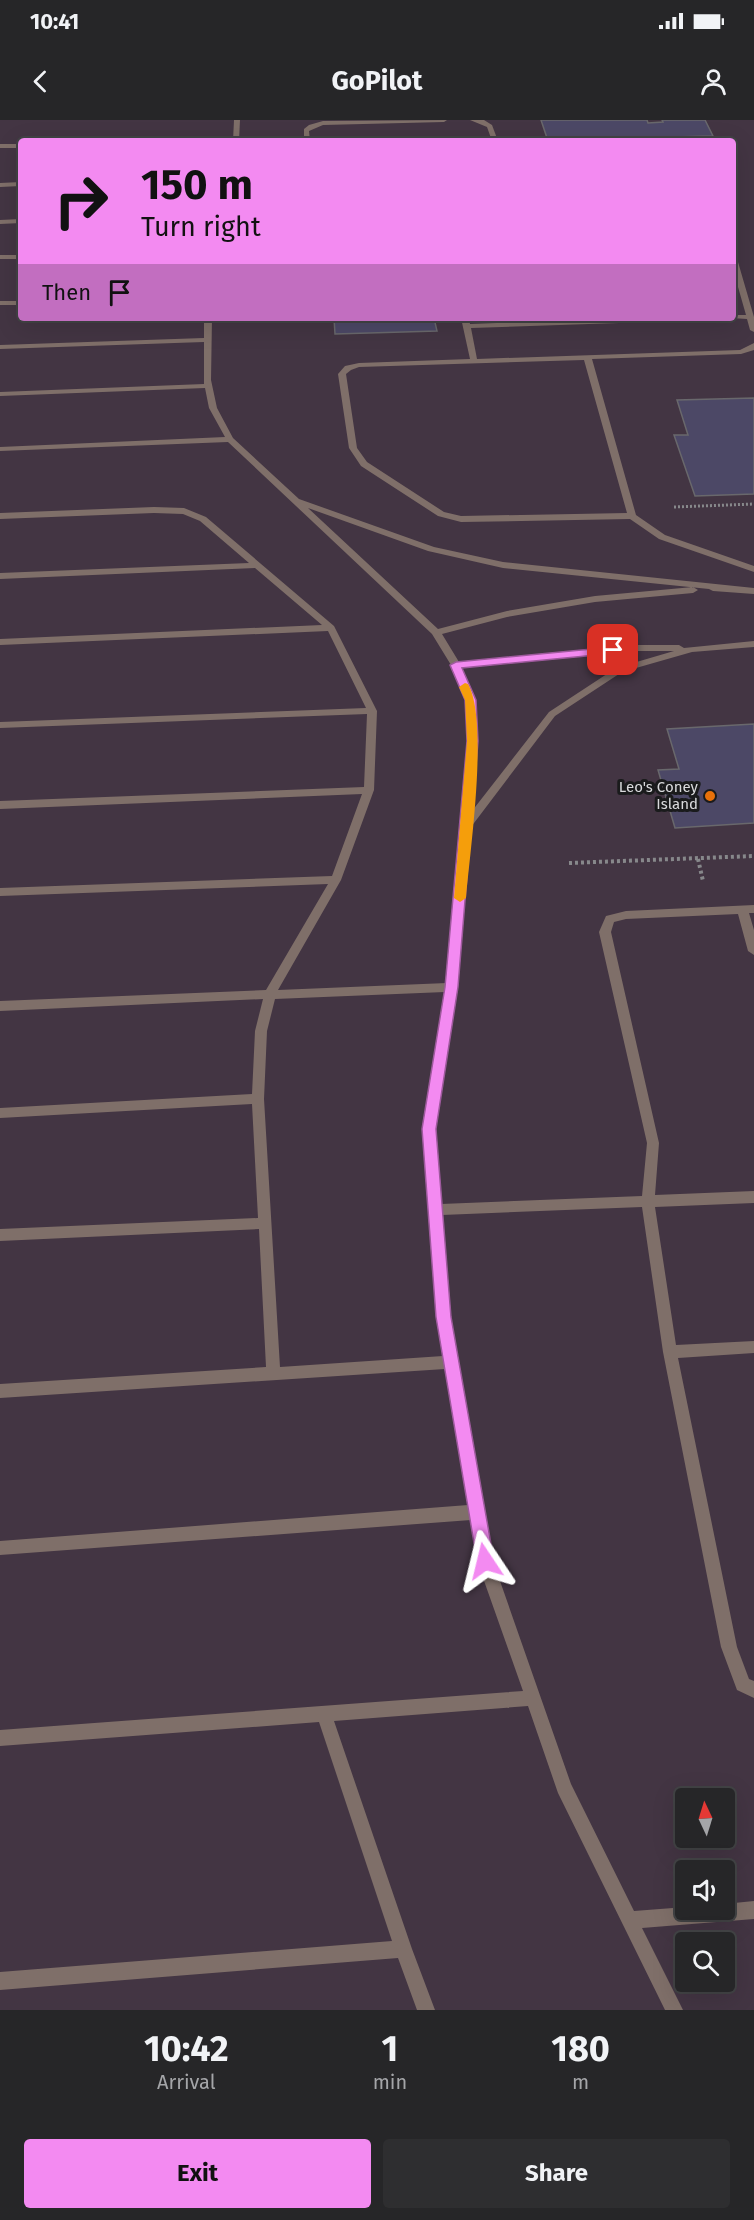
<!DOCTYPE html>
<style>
:root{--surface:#262628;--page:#2e2e30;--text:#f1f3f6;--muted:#a4a5a8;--line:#424345;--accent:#f38af1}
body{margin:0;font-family:"Fira Sans",sans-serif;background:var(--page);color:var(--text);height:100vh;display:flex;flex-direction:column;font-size:22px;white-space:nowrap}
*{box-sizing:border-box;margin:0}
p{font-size:20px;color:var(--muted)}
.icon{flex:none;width:33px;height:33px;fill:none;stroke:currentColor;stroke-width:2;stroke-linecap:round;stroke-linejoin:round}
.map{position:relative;height:1890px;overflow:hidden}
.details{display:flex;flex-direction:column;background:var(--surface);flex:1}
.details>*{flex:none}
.hud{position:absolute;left:18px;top:18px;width:718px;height:183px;border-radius:6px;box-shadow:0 6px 24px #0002,0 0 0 2px var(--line);background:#f38af1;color:#111;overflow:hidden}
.needle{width:39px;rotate:356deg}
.buttons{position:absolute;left:675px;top:1668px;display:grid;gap:12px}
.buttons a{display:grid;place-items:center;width:60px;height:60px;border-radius:6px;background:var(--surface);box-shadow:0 6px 24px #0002,0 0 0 2px var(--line);font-size:30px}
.pin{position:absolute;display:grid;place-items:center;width:51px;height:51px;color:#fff;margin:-26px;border-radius:12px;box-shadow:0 3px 9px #0006}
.me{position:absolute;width:66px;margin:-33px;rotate:350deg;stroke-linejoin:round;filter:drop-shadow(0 0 4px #0008)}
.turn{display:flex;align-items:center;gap:21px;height:126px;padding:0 24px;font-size:27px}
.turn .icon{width:78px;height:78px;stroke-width:2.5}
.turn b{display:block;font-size:42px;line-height:51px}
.then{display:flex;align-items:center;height:57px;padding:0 24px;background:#0003;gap:12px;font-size:22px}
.eta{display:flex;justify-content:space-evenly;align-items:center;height:102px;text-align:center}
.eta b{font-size:36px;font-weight:700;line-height:42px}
.primary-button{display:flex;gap:12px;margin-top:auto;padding:12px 24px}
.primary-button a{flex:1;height:69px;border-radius:6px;background:var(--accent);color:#111;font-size:24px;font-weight:700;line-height:69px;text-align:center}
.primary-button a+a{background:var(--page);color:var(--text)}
.status{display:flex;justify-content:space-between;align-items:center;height:42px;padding:0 30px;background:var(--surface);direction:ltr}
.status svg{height:16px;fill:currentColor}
header{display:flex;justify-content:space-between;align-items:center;height:78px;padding:0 24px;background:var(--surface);font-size:27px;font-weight:700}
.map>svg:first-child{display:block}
.commercial{fill:#433543;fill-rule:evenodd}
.building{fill:#4c4866;stroke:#69686c;stroke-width:1.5}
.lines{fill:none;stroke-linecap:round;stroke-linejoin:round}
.path-far1{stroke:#87888b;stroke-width:3;stroke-dasharray:2 2;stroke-linecap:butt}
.path{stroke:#87888b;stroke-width:4;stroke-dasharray:3 3;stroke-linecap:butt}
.lane{fill:#7f6f69;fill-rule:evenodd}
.route{fill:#f38af1;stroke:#9e5a9d;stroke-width:1.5}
.slow{fill:#f59e0b}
.food-dot{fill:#e8710a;stroke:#1a1b1c;stroke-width:2}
.labels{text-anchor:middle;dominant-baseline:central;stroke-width:6;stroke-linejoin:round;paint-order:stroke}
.poi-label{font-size:15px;fill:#dadbdd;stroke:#1a1b1c;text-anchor:end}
</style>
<div class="status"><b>10:41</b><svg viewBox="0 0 49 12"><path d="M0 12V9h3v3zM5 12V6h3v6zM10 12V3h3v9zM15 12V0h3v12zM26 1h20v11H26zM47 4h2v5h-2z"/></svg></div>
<header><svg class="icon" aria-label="back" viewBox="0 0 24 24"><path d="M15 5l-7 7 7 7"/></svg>GoPilot<svg class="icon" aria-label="person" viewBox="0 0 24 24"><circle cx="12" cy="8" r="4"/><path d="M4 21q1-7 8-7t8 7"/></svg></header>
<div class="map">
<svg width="754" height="1890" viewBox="0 0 754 1890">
<rect width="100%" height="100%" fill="#323336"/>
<!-- commercial -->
<path class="commercial" d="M0,0H754V1890H0ZM21,21H734V198H21ZM686,1678H724V1718H686ZM686,1750H724V1790H686ZM686,1822H724V1862H686Z"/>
<!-- building -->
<path class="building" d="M541,0H647L648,3L663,2L662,0H705L713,16L673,17L675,21H548Z
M334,198H434L437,211L335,214Z
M754,278V374L695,376L674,315H688L677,280Z
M754,604V703L675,708L658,650L679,649L667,609Z"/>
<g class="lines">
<!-- path-far1 -->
<path class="path-far1" d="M674,387L754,384"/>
<!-- path -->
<path class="path" d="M698,739L703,761
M569,743L754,736"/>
<!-- lane -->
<path class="lane" d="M234,0H240L239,21H233Z
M447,0L444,2L323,5L309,11L310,21H304V9L309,5L323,1Z
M470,0H484L492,5L498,21H492L487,7Z
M0,24H21V28H0Z
M21,62V66L0,67V63Z
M21,99V103L0,104V100Z
M0,135H21V139H0Z
M734,140L738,142L754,197V212L750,210L747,199L731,198H734V195H746L734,153Z
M0,181H21V185H0Z
M204,198H212L211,260L217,288L233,318L299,379L434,427L503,442L754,468V474L713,471L709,469L503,448L428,431L308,388L438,509L507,491L595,476L693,467L698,470L693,473L595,482L507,497L442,514L459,542L635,525H679L684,528L754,521V527L692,532L622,552L555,596L471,707L458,867L435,1009L441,1084L642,1076L647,1023L599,812L606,796L626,791L754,785V793H749L754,810V835L748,831L738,794L626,799L614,802L611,812L659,1023L655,1075L754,1071V1083L655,1087L676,1225L754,1221V1233L678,1238L737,1527L749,1559L754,1561V1578L737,1570L721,1527L663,1232L642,1087L442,1095L450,1197L493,1441L571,1664L634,1791L686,1787V1790H724V1784L754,1781V1799L642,1808L683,1890H665L558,1673L528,1586L334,1601L412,1829L435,1890H417L398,1838L0,1870V1852L392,1821L319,1602L0,1626V1610L523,1571L477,1441L471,1400L0,1435V1421L468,1385L445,1249L0,1278V1264L266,1247L259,1109L0,1121V1109L258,1098L252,984L0,998V988L252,974L255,911L263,879L0,891V881L266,870L328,764L0,776V768L332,756L362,674L0,689V681L364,667L367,594L0,608V602L366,588L328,511L0,525V519L322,505L255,448L0,459V453L249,443L200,401L183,394L154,393L0,399V393L154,387L184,388L206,397L334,506L377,591L374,670L341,760L278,870L447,863L468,621L465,580L451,545L432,514L228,322L0,331V327L225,317L209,288L205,268L0,276V272L204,264V222L0,229V225L204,218ZM635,531H674L616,548L549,592L472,691L478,621L475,580L462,548ZM445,872L423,1009L436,1197L443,1236L280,1247L264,979L267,911L275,879Z
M461,198H469L470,204L640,198H712L708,200L471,208L477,239L740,230L754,223V230L741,234L592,239L636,395L665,415L754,446V452L659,419L630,399L461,402L438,396L361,346L349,328L338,254L345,246L359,243L470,239ZM584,240L627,393L461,396L444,392L367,342L357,328L346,254L351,250L359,247Z"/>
</g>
<!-- route -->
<path class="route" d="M613,527L618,530L617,533L462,548L476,580L478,621L458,867L436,1009L451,1197L494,1441L491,1447L485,1449L479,1447L477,1441L436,1197L422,1009L445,867L467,621L465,580L450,545L456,542Z"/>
<!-- slow -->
<path class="slow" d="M465,563L468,564C489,601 470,730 466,778L460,782L454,778L467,621L465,580L459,567Z"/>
<!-- markers -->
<circle class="food-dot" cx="710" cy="676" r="6"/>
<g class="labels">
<!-- poi labels -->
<g class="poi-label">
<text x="698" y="667">Leo's Coney<tspan x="698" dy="17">Island</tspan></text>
</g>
</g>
</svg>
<div class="buttons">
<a><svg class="needle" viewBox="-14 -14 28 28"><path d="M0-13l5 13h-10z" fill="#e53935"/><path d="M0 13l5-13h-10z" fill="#a4a5a8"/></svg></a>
<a><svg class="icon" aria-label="sound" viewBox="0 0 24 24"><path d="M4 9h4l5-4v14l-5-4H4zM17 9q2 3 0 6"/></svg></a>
<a><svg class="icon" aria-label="search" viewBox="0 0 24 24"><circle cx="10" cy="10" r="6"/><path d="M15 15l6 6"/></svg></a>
</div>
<div class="pin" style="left:613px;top:530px;background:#d93025"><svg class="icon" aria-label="arrive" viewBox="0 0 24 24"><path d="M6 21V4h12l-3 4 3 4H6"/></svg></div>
<svg class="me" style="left:485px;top:1441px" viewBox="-20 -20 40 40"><path d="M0-17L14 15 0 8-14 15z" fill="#f38af1" stroke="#fff" stroke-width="4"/></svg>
<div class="hud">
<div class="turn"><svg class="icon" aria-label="right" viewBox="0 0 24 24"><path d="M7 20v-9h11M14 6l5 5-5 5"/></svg><div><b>150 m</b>Turn right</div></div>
<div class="then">Then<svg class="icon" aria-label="arrive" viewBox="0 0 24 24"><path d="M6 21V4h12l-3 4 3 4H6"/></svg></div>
</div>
</div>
<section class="details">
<div class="eta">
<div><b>10:42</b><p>Arrival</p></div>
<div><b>1</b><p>min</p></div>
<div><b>180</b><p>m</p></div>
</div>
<div class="primary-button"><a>Exit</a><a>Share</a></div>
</section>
